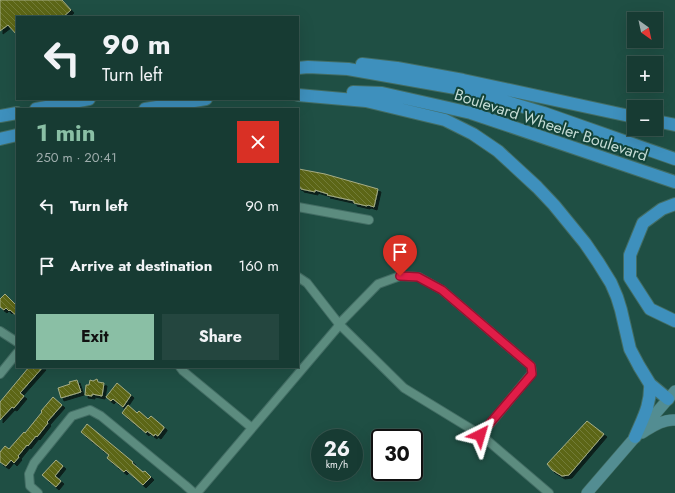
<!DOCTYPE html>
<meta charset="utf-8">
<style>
:root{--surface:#173b33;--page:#24463f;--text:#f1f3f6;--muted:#9eadac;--line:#36554e;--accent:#8abfa5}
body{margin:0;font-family:Jost,sans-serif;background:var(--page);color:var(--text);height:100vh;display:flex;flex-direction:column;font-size:15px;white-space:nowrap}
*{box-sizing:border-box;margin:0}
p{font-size:13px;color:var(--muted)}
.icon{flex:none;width:22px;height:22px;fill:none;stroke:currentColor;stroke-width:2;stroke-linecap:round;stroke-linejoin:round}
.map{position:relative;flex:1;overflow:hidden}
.side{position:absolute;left:16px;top:108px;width:283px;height:260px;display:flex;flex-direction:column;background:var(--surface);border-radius:0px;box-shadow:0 4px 16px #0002,0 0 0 1px var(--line)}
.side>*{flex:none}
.hud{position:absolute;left:16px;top:16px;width:283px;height:84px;border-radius:0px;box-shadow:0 4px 16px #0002,0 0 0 1px var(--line);background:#173b33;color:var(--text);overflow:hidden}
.needle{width:26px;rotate:147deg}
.buttons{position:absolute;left:627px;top:12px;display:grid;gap:8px}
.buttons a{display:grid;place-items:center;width:36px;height:36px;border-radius:0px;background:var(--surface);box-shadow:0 4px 16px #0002,0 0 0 1px var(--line);font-size:20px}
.speed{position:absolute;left:311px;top:429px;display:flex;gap:8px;font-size:20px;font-weight:700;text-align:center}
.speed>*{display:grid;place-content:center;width:52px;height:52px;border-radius:50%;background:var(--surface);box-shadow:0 4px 16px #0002,0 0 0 1px var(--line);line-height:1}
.speed small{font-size:10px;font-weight:400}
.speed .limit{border:2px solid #111;border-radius:6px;background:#fff;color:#111}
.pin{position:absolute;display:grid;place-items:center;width:34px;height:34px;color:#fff;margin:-41px -17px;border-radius:50% 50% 50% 0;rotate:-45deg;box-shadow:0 0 4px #0007}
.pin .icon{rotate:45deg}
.me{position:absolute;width:44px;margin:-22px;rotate:40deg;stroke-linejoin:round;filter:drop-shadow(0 0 3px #0008)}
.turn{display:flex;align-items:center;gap:14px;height:84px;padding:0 20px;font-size:18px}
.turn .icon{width:52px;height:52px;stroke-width:2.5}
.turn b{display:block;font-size:28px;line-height:34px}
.round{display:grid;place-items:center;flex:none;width:42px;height:42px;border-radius:0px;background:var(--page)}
.head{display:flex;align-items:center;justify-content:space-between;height:68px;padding:0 20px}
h1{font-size:24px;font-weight:700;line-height:30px;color:var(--accent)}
.button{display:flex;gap:8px;margin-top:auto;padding:8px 20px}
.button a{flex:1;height:46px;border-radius:0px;background:var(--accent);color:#111;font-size:16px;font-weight:700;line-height:46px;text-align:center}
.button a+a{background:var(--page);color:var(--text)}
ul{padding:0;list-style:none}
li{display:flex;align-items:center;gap:12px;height:60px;padding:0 20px}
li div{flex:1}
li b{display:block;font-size:15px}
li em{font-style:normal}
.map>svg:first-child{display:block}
.building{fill:url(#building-back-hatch);stroke:#a6ad85;filter:url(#shadow)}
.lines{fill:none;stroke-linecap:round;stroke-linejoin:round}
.street-casing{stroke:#436d64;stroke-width:10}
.secondary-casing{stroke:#436d64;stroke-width:12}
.highway-casing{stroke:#436d64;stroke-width:14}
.street{stroke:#5c8c7f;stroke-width:8}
.secondary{stroke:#538d92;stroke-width:11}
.highway{stroke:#3e90bd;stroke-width:12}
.route-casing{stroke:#92132f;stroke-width:10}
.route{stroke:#e11d48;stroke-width:7}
.labels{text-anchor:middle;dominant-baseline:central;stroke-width:4;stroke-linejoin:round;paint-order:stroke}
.street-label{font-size:16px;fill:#c4dcd5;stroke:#13443a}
</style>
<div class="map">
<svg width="675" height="493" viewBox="0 0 675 493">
<defs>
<pattern id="building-back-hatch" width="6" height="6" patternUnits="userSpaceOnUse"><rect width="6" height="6" fill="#5c6617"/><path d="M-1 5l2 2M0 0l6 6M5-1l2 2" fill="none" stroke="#727b38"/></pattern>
<filter id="shadow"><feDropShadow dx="3" dy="3" stdDeviation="0" flood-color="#0009"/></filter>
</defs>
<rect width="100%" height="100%" fill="#1f4f44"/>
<!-- building -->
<path class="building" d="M0,0H62L71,10L63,17H17V35L8,25L0,31Z
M299,169L325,174L378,189L374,207L368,205L367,206L354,203V201L327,195L328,194L315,190V192L301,189V188L298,187Z
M5,294L17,306V316L10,310L9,311L6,308L4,310L0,307V299Z
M29,367H43L20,393L24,396L14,408L12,407L0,420V402Z
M97,379L98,382L104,383L102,396L92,394V396L85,395L86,385H89L90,380L93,381Z
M77,380L81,392L61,398L58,388L70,384L69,382Z
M117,383L131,395L123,407L113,399L111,401L106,397Z
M53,397L62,405L47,422L48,423L37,437L36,436L28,446L27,445L18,456L19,457L14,463L11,460L6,466L0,462V452L5,446L9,449L24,432L25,433L42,412L41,411Z
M128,405L137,413L139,411L148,419L151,416L164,427V428L158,436L155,434L154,436L147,431L146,433L122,413Z
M587,421L604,434L569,475L562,476L552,470L547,464Z
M87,424L133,462L132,463L143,472L145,471L151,477L143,485L126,470L124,472L107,458L109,455L81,432Z
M56,460L63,466L55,476L61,481L56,487L42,475Z"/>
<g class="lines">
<defs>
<path id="street" d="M298,207L369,220
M298,277L307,283L339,324L404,388L481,435L549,493
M0,331L17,342
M180,367L183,371L252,428
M0,374L17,353
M38,493L30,486L29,474L34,463L72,416L90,410L101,416L185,485L194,493
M197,493L337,328L339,324L378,284L400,276L419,277L442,290L531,366L532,373L481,435"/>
<path id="secondary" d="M642,433C652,427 663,419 675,420
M587,493L675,391"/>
<path id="highway" d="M362,64L397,68L463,80L634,117
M298,68L308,67L348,69L467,90L544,113L675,159
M353,92L382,93L471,113L675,182
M298,95L366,101L445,120L473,134L498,151L537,187L554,205L585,243L598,262L611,283L617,297L621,310L630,349L639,366L650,384L668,399
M36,109L89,99
M145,109L206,99
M0,116L17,113
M656,121L675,125
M0,139L17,135
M675,204L662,209L643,223L630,255V278L650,309L675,321
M635,437C643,418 651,405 650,384"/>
</defs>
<!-- street casing -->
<use href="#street" class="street-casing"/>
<!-- secondary casing -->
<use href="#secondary" class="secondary-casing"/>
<!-- highway casing -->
<use href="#highway" class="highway-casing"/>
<!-- street -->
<use href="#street" class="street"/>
<!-- secondary -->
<use href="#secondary" class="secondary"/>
<!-- highway -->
<use href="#highway" class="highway"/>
</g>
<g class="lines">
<defs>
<path id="route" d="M400,276L418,277L442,290L531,366L532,374L480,435"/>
</defs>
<!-- route casing -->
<use href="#route" class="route-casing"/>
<!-- route -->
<use href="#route" class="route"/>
</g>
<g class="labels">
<!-- street labels -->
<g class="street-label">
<text transform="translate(551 125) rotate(18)">Boulevard Wheeler Boulevard</text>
</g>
</g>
</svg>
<div class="buttons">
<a><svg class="needle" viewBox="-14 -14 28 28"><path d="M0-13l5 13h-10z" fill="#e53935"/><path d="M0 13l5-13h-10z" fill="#9eadac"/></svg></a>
<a>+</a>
<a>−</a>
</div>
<div class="speed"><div>26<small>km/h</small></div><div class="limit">30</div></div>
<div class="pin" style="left:400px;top:276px;background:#d93025"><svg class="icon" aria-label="arrive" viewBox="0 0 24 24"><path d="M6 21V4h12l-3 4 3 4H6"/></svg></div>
<svg class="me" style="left:480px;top:435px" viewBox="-20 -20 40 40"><path d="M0-17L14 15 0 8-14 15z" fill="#e11d48" stroke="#fff" stroke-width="4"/></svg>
<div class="hud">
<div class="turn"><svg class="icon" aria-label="left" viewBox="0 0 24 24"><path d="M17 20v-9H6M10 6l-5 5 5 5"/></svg><div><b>90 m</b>Turn left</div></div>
</div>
<section class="side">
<div class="head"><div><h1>1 min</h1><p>250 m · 20:41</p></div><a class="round" style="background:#d93025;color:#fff"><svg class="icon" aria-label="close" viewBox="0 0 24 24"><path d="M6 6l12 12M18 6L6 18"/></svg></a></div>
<ul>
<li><svg class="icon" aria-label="left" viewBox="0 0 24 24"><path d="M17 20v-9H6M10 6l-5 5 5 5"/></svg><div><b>Turn left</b></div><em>90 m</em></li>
<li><svg class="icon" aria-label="arrive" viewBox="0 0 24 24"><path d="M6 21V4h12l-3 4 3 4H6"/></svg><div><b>Arrive at destination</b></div><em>160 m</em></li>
</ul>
<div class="button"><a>Exit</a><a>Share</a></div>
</section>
</div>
